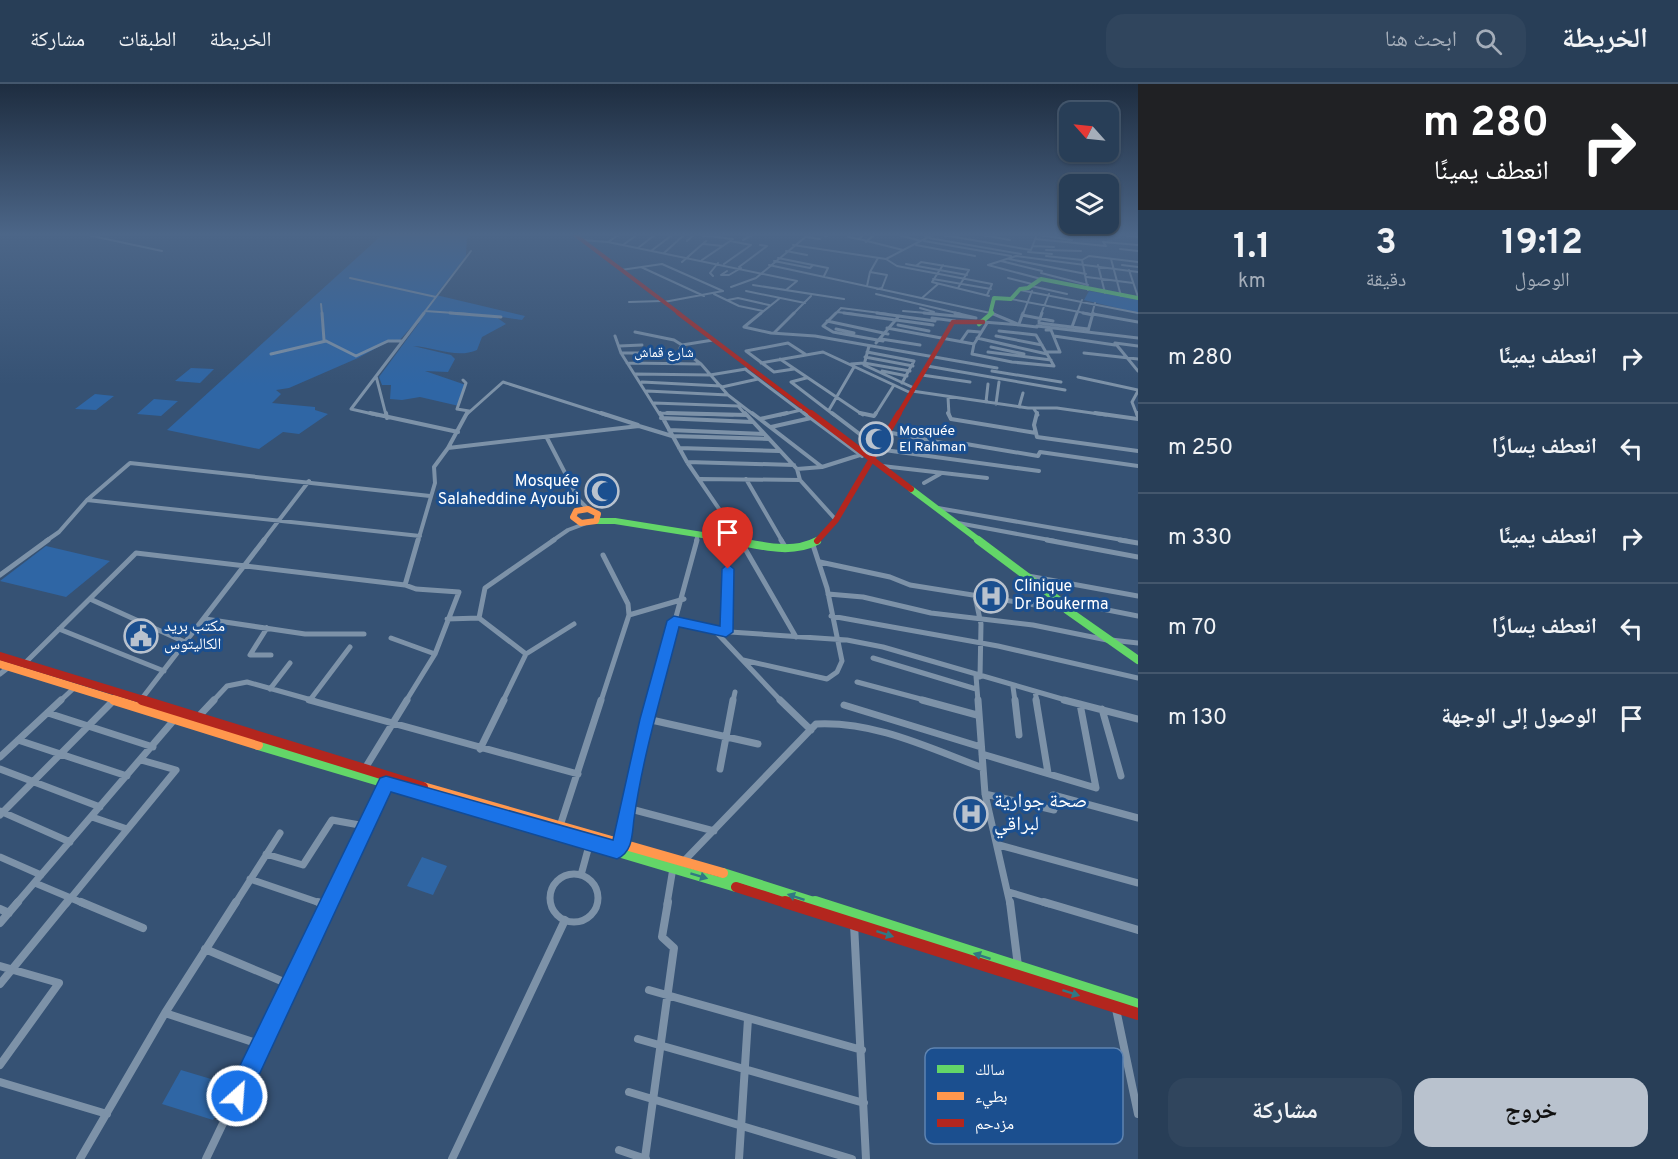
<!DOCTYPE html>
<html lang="ar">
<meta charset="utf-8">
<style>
:root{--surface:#283e57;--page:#30455d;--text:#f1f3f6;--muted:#a5aeba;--line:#44576d;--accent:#b9c2ce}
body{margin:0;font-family:Overpass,"Noto Naskh Arabic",sans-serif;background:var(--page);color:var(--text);direction:rtl;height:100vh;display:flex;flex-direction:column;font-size:22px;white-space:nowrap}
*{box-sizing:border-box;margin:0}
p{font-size:20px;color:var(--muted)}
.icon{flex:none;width:33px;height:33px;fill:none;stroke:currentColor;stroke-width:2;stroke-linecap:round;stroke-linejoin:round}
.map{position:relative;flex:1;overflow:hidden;direction:ltr}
.details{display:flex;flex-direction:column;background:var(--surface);width:540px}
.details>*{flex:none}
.top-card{background:#202124;color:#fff;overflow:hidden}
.needle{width:39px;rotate:297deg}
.tools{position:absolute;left:1059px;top:18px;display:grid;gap:12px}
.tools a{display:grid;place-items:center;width:60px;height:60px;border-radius:12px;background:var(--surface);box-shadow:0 2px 4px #0004,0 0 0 2px var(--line);font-size:30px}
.pin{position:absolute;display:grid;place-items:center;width:51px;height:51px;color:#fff;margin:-62px -26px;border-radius:50% 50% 50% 0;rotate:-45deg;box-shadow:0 0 6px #0007}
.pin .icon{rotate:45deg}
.me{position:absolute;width:66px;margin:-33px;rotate:26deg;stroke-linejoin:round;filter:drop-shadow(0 0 4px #0008)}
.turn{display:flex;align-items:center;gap:21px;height:126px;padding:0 30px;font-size:27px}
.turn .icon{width:78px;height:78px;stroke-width:2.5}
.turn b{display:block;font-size:42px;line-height:51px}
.eta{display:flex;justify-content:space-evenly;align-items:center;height:102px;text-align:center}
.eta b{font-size:36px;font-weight:700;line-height:42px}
.button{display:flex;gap:12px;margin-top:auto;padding:12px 30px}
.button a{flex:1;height:69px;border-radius:18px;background:var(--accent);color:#111;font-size:24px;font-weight:700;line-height:69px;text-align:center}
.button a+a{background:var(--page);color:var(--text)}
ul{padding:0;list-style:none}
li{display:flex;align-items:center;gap:18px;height:90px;padding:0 30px;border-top:2px solid var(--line)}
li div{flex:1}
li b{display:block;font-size:22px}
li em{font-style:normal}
header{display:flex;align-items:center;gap:36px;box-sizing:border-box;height:84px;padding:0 30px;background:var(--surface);border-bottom:2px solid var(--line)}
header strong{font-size:28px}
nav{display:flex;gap:33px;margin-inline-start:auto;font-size:21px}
.search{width:420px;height:54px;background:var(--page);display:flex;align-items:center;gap:15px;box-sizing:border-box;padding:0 21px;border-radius:18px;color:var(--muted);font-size:22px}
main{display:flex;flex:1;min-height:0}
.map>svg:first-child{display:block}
.green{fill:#2f66a5}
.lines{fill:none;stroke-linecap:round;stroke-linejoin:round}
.street-far5{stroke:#7d92a8;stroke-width:2}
.street-far4{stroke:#7d92a8;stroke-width:3}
.street-far3{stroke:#7d92a8;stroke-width:4}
.street-far2{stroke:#7d92a8;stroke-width:5}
.street-far1{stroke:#7d92a8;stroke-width:7}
.street{stroke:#7d92a8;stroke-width:8}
.fast-far5{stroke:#63d668;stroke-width:4}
.fast-far4{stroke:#63d668;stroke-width:4.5}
.fast-far3{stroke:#63d668;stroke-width:6}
.fast-far2{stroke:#63d668;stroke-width:8}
.fast-far1{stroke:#63d668;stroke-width:10}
.fast{stroke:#63d668;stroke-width:12}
.slow-far2{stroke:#ff974d;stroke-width:6}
.slow-far1{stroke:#ff974d;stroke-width:8}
.slow{stroke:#ff974d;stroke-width:10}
.jam-far5{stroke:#b3261e;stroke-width:4}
.jam-far4{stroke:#b3261e;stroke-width:4.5}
.jam-far3{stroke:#b3261e;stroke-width:6}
.jam-far2{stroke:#b3261e;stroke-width:8}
.jam-far1{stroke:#b3261e;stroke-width:10}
.jam{stroke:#b3261e;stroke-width:12}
.oneway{fill:#317883}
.route{fill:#1a73e8;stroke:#114b97;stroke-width:1.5}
.labels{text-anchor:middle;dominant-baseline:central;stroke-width:6;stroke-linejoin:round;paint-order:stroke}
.far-street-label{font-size:14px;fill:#fff;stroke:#1b4f8f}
.far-poi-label{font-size:14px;fill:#fff;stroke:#1b4f8f;text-anchor:start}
.poi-label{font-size:16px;fill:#fff;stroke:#1b4f8f;text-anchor:start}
.near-poi-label{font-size:20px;fill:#fff;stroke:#1b4f8f;text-anchor:start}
.key{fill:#1b4f8f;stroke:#5f84b1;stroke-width:1.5}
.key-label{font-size:16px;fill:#fff}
</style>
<header>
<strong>الخريطة</strong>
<div class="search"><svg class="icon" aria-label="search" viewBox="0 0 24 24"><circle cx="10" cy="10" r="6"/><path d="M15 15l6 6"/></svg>ابحث هنا</div>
<nav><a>الخريطة</a><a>الطبقات</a><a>مشاركة</a></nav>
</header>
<main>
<section class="details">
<div class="top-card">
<div class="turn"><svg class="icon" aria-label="right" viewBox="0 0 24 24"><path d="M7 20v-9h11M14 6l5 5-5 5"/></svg><div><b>280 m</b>انعطف يمينًا</div></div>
</div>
<div class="eta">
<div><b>19:12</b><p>الوصول</p></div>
<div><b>3</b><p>دقيقة</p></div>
<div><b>1.1</b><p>km</p></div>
</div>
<ul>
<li><svg class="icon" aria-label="right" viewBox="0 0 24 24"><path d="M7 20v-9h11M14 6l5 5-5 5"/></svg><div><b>انعطف يمينًا</b></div><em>280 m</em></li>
<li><svg class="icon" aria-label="left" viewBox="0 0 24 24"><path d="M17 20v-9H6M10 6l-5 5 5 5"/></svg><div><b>انعطف يسارًا</b></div><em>250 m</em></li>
<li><svg class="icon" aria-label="right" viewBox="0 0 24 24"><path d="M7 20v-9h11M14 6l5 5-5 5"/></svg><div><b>انعطف يمينًا</b></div><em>330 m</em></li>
<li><svg class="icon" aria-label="left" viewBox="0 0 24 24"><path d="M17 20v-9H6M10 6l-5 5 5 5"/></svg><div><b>انعطف يسارًا</b></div><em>70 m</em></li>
<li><svg class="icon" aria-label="arrive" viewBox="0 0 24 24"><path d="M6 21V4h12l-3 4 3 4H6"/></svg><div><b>الوصول إلى الوجهة</b></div><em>130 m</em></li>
</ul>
<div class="button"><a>خروج</a><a>مشاركة</a></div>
</section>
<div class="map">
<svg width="1138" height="1075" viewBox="0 0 1138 1075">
<rect width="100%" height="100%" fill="#365274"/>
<!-- green -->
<path class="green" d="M382,151H471L467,154L466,172L436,211L525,232L522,236L495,232L506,240L482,253L477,266C457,275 435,263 413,262L451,271L455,275L448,288L425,287L466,301L459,322L420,313L402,316L390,315L391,301H382L379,293L419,239L414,240L398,258L389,257L358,274L289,304L276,306L281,310L272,319L315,323V326L328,330L299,350L283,348L259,365L167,346Z
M1089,207L1138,215V229L1084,216Z
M191,284L214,285L200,299L175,297Z
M95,310L114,312L96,326L75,325Z
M154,315L178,317L161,332L137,330Z
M46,462L110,477L66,513L0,497Z
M422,773L447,782L433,811L407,802Z
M181,986L231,1001L213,1036L162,1020Z"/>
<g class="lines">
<!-- street-far5 -->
<path class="street-far5" d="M83,150L162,167
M690,150L733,155
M819,150L827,152
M864,150L859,155L903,166
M895,150L921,157
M918,150L929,152
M937,150L1031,166L1037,150
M977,150L1010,156
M1032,150L1072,156
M1073,150L1085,152
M1118,150L1138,153
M806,153L820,155
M848,153L859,155
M929,154L1021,170
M1035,155L1106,162L1103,158L1138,161
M581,156L608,158L797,197L786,206
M743,156L754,150
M687,157L695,150
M924,157L1011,172
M608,158L620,150
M866,158L875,150
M704,160L723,162
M623,161L638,150
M793,161L886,175L934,150
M916,161L975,172
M1033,162L1054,163
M638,164L656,150
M1120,165L1138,167
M1046,166L1081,167
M651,167L672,151
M786,167L807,171
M1028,168L1052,170
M664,169L685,150
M1016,172L1138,188
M1016,172L988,181L1041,195
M1046,172L1082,176L1088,206
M886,175L897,182L992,200L987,211
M1009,175L1086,190
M1111,175L1121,212
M702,176L730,157L751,161L724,180
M1082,176L1089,172L1138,178
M774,177L810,184L813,181L778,174
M1001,177L1042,187
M682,178L706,157
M906,180L967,191
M769,181L995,230
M813,181L828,184L824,192
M943,181L932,198L989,212
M1098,181L1105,209
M1122,181L1138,183
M916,182L921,178L969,186L958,204
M641,183L704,212
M739,183L767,162L760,161
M621,186L662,180L723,207L664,218
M1129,186L1138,213
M727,187L721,191H729L741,184
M870,188L887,191L882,204L877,205
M1041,189L1088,201
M713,192L710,189L718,179
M1087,193L1133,199
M350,194L436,213
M1008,194L1032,200
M933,195L991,205
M753,201L844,215
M867,202L870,188L878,174
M1031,202L1067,210
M731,203L756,194L809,150
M1020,206L1138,229
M746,207L805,219
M714,210L739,222L763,227
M876,210L961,230
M922,214L938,200
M1011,215L1090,230
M728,216L738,214L769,221
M629,218L662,217
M321,220L322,230
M920,224L934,228
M425,227L469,230
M903,227L939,230
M837,228L855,230
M423,230L471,167
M760,230L780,214
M793,230L811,212
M835,230L841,224L888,230
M1023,230L1032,207
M1041,230L1049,210
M1077,230L1082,216
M1092,230L1095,219
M1093,230H1096"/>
<!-- street-far4 -->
<path class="street-far4" d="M322,229L324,256L356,272L388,257H402
M450,229L501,233
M761,229L744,243L771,249L815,252L997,284
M836,229L823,242L833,248L883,257
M844,229L933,241
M877,229L935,237
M924,229L976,234L955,229
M991,229L1020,241L1037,243
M1083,229L1093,231
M1093,230L1138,238
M1022,231L1053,237
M932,234L955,237
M827,237L888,250
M1039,237L1042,229
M983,238L1020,241
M987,239L974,260L972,270L1012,278L1054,282L1036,251L999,247
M1039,239L1088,245
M1019,240L1023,229
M898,241L929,247
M1037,242L1138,254
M1072,243L1077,229
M887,244L974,260
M836,245L854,249
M1046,246H1051L1060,268H1046
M1088,247L1093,229
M635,248L674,256L682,261L713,256
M774,249L794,229
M615,252L621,269L660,331
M996,252L1042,261
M1054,252L1115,261
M977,254L1047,270
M881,255L920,261
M961,257L968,247L980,248
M876,259L899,232
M1115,259L1138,287
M1115,259L1138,262
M682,261L680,264L701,280L728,311
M619,262L642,261
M869,262L864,281L914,304
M991,263L1024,270
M867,268L914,277L902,299
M988,268L1051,276
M621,269H687
M1084,269L1138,275
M271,270L326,257
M865,273L913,282
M780,275L863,331
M627,279L701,280
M761,279L823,268L911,309
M851,280L864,279L910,287
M927,282L1065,306
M745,285L806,331
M794,285L774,288L746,267L788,259L805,270
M882,287L907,292
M992,287L1061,298
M635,290L710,291L746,285
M922,291L970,298
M376,292L386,331
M1078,293L1138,306
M806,294L791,298L834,331
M463,296L466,299L457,325L469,327
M642,298L721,302
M722,303L758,295
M647,307L728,311L754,331
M912,307L1028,324H1057L1106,331
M948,313L949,331
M986,318L988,300
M654,319L738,322
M996,320L999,298
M738,322L746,331
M1019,323L1023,309
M1034,325L1038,331
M829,326L854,283
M659,329L733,331
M377,331L351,325L424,229
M466,331L503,298L606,331
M780,331L801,326
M875,331L894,301
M1137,331L1132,318L1138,307"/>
<!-- street-far3 -->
<path class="street-far3" d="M370,329L458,348
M386,329L387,334
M601,329L638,341
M660,329L687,378L741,457
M667,329L747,331
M745,329L797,385L800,396L836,436
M752,329L822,383L860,371
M804,329L862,372
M832,329L878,364
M860,329L874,332L876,329
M948,329L951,335L1036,349
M1037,329L1034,341L1037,353L1138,367
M1095,329L1138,335
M1137,329L1138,332
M661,334L753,338
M760,335L787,329
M771,343L811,334
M669,346L764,350
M887,348L958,362L966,360L1038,372L1040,368L1138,382
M547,354L579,416L588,425
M448,364L467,329
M679,364L779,367
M877,365L1039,387
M687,378L794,381
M882,382L987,394
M797,385L822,383
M700,395L800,396
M746,395L782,457
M924,399L940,390
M87,416L420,452
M938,424L1128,457
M958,439L1055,457
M46,457L59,448L87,416L130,379L430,412
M263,457L309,397
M418,457L435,399L434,383L448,364L639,342L672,352L769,355
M552,457L568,446L584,440
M696,457L698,450"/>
<!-- street-far2 -->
<path class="street-far2" d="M740,456L796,553
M781,456L786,464
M1047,456L1138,473
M1120,456L1138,459
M820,478L890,493L910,501L1067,526
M0,491L48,456
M1028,492L1138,512
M405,501L418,456
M828,510L863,513L931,529L1033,541L1107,556
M975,512L981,540L980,593
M90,515L187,559
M1065,521L1072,519L1138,532
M629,531L684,515
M831,532L998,562L1138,594
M479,534L526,570L503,617
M205,535L305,550H364
M447,535L479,534L485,504L554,456
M674,537L715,547L847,556L883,563L1069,617
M267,544L250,571H271
M59,545L164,587
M715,547L781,617
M726,548L728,485
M391,554L435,570
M1111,556L1138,559
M526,570L574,540
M873,574L976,605
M743,576L827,595L837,588L842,577L827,504L813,461
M24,580L136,469L405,501L416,505L459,508L435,570L406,617
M0,590L9,583
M976,592L978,617
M857,598L928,617
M1013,603L1015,617
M270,605L290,579
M1035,608L1037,617
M310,616L350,563
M60,617L74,604
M140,617L264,456
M213,617L227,602L247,598L315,617
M601,617L629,531L628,520L603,471
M653,617L697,456
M733,617L735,608"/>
<!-- street-far1 -->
<path class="street-far1" d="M309,616L578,690
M780,616L811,646
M922,616L977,631
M978,616L985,710L1010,820
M1015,616L1019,651
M1036,616L1048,689
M1064,616L1138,635
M844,621L981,663
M1102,625L1121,692
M48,629L153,663
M198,633L214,616
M647,635L758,660
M18,656L127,692
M480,665L504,616
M982,670L1096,704L1080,620
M0,673L61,616
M0,685L100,723
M720,685L733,616
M364,686L407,616
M985,710L1054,726L1053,711L1138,734
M627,724L714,747
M0,727L70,758
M0,731L113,617
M92,733L127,745
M560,742L601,616
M622,760L637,681L654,616
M999,761L1138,799
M266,770L303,781L332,736L365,742
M0,773L41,791
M684,777L816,640C875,637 929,664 983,684
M550 814a24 24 0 1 1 48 0a24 24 0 1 1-48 0Z
M581,791L590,758
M250,795L323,820
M35,799L85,820
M1009,808L1049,820
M16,820L174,636
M66,820L176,686L141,676
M235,820L280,749
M328,820L387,697
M667,820L673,784"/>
<!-- street -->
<path class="street" d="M81,818L143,844
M318,818L329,822
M1010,818L1018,882
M1044,818L1138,846
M0,825L9,829
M0,839L18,818
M854,840L866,1075
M205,865L291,901
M0,882L59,899L0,981
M0,900L67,818
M649,906L862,966
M1116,925L1138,1030
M165,929L262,961
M638,955L864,1019
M0,998L107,1030
M629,1008L852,1075
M619,1066L646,1075
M645,1074L674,864L662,853L668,818
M80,1075L165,929L236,818
M206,1075L329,818
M452,1075L565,836
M739,1075L748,935"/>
<!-- fast-far5 -->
<path class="fast-far5" d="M990,230L994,214L1011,215L1020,205L1028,204L1041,195L1138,214"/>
<!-- fast-far4 -->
<path class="fast-far4" d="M979,240L992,229"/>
<!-- fast-far3 -->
<path class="fast-far3" d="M911,405L980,457
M596,437H615L740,457"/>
<!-- fast-far2 -->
<path class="fast-far2" d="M731,456C760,461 790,471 817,457
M978,456L1065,521L1067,526L1138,576"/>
<!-- fast-far1 -->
<path class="fast-far1" d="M258,661L736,803
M723,789L820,820"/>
<!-- fast -->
<path class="fast" d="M815,818L1138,921"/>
<!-- slow-far2 -->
<path class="slow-far2" d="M588,425L598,430L596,437L581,439L573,433L576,427Z"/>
<!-- slow-far1 -->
<path class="slow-far1" d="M0,580L119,617"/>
<!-- slow -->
<path class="slow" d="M114,616L258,661
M423,703L723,789"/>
<!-- jam-far5 -->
<path class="jam-far5" d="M574,150L680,230"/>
<!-- jam-far4 -->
<path class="jam-far4" d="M678,229L813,331
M898,331L953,238H983"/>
<!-- jam-far3 -->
<path class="jam-far3" d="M811,329L911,405
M817,457L836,436L899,329"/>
<!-- jam-far2 -->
<path class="jam-far2" d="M0,572L147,617"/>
<!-- jam-far1 -->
<path class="jam-far1" d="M142,616L423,703
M736,803L789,820"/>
<!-- jam -->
<path class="jam" d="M785,818L1138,930"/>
</g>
<!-- one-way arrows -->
<defs><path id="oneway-solid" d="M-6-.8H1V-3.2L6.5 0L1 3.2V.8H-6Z" transform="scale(1.5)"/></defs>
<g class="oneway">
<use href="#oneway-solid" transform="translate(699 792) rotate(17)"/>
<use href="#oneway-solid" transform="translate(796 813) rotate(-162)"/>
<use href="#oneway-solid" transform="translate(885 850) rotate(18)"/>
<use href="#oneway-solid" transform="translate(982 872) rotate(-162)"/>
<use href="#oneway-solid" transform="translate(1071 909) rotate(18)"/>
</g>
<!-- sky -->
<linearGradient id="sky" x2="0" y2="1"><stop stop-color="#1e2d40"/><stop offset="0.5" stop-color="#4c6688"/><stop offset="1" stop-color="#4c6688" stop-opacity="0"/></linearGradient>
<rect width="1138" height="301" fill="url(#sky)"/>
<!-- route -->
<path class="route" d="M728,480L734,485L733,548L726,553L679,543C663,606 643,670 634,735C632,750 633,768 617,775L391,708L245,1021L237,1024L229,1021L226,1012L229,1004L380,694L386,692L613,756L640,635L667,537L674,532L720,542L722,485Z"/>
<!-- icons -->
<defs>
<symbol id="mosque-ring" viewBox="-11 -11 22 22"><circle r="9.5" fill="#1b4f8f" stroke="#b9c2ce" stroke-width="1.5"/><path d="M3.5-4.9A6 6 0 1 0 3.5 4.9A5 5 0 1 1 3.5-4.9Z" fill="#b9c2ce"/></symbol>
<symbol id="hospital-ring" viewBox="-11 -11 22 22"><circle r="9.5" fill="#1b4f8f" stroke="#b9c2ce" stroke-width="1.5"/><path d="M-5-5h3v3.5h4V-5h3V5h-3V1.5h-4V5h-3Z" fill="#b9c2ce"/></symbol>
<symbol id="civic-ring" viewBox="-11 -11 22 22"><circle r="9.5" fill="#1b4f8f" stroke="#b9c2ce" stroke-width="1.5"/><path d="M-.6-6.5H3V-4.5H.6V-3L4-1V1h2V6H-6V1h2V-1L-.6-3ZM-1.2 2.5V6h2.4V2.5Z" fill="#b9c2ce"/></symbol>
</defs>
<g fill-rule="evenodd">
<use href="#mosque-ring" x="857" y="336" width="38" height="38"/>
<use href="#mosque-ring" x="583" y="388" width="38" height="38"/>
<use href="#hospital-ring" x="972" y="493" width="38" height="38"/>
<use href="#civic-ring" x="122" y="533" width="38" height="38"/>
<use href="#hospital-ring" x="952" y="711" width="38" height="38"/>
</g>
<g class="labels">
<!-- far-street labels -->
<g class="far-street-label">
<text x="664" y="269">شارع قماش</text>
</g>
<!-- far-poi labels -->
<g class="far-poi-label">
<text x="899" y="347">Mosquée<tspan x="899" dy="16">El Rahman</tspan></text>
</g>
<!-- poi labels -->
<g class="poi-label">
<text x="579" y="398" text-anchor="end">Mosquée<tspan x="579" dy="18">Salaheddine Ayoubi</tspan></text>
<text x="1014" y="503">Clinique<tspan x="1014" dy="18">Dr Boukerma</tspan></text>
<text x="164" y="543">مكتب بريد<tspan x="164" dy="18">الكاليتوس</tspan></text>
</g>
<!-- near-poi labels -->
<g class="near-poi-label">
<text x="994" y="718">صحة جوارية<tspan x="994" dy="23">لبراقي</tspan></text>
</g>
</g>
<!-- legend -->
<rect x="925" y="964" width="198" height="96" rx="9" class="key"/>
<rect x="937" y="981" width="27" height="8" fill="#63d668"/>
<rect x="937" y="1008" width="27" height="8" fill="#ff974d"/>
<rect x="937" y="1035" width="27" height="8" fill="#b3261e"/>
<g class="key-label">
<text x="975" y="991">سالك</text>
<text x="975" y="1018">بطيء</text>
<text x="975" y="1045">مزدحم</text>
</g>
</svg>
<div class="tools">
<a><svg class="needle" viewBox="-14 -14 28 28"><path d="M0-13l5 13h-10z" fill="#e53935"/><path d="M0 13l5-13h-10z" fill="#a5aeba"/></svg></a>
<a><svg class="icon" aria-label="layers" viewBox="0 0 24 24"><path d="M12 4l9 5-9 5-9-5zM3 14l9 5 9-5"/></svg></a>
</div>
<div class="pin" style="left:728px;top:485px;background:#d93025"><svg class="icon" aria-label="arrive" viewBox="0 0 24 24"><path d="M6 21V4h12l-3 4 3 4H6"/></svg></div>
<svg class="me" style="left:237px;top:1012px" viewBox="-20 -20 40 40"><circle r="17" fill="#1a73e8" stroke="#fff" stroke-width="3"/><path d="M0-11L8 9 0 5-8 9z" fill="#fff"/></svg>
</div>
</main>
